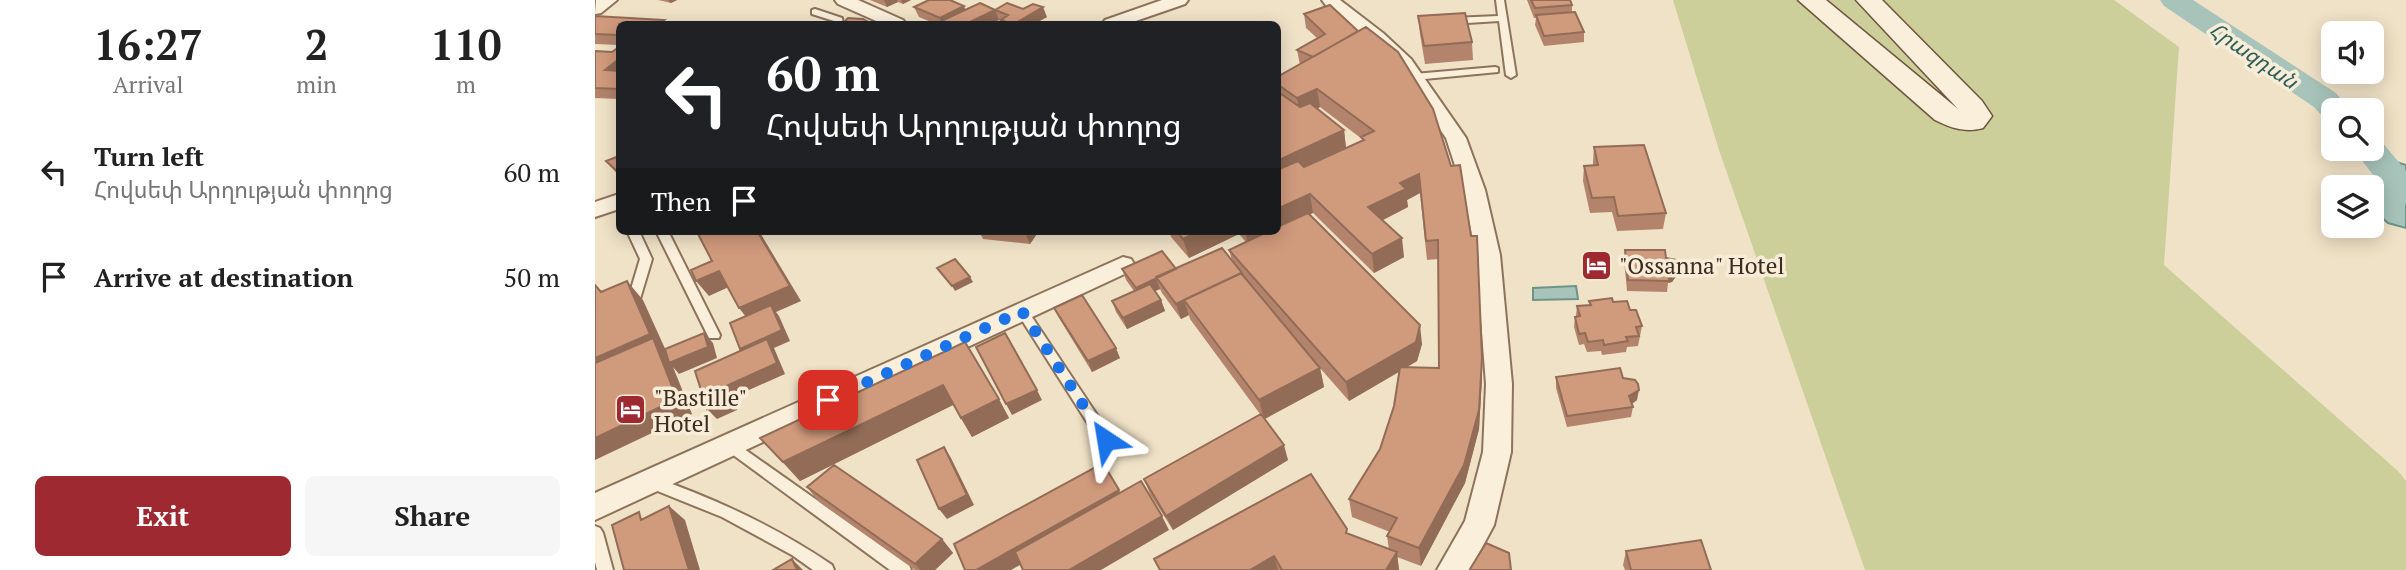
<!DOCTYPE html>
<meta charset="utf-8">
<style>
:root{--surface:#fff;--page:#f6f6f6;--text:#222;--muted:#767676;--accent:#9e2930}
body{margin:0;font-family:"PT Serif","Noto Sans Armenian",serif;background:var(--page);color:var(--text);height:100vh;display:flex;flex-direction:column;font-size:26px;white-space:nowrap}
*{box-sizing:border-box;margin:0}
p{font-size:23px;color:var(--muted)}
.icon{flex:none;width:38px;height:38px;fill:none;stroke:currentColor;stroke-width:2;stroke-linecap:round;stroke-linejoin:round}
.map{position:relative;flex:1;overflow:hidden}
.sheet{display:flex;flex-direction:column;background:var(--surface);width:595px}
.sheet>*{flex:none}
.top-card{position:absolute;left:21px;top:21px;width:665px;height:214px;border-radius:10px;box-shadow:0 4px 18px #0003;background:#202124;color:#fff;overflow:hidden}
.buttons{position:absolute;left:1726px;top:21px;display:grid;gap:14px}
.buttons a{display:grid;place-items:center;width:63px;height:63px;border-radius:10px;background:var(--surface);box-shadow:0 4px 18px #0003;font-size:35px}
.pin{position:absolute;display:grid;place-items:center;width:60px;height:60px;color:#fff;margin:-30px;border-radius:14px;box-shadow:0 4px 10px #0006}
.me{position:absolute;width:77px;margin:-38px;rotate:327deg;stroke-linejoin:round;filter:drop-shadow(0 0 5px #0008)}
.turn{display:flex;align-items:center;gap:24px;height:147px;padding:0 35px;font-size:32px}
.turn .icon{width:91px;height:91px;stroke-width:2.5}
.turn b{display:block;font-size:49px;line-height:60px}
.then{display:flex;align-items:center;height:66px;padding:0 35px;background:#0003;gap:14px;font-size:26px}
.eta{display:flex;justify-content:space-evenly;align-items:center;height:119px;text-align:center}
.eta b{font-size:42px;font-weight:700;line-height:49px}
.primary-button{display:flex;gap:14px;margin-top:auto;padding:14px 35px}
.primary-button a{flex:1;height:80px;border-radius:10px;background:var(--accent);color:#fff;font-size:28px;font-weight:700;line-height:80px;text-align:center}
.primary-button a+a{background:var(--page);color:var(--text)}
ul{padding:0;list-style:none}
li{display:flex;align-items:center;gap:21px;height:105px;padding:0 35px}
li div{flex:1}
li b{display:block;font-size:26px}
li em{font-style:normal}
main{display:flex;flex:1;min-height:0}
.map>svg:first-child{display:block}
.green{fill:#cccf9a}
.water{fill:#a8c4ba;stroke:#6e9388;stroke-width:2}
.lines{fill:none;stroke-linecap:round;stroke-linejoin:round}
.river{fill:#a8c4ba;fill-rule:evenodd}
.lane-casing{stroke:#8d735b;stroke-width:4}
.street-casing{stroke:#8d735b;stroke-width:4}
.secondary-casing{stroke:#6f543e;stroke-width:3}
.lane{fill:#faefdb;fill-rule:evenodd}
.street{fill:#faefdb;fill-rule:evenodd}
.secondary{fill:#faefdb;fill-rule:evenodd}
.wall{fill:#b3846b;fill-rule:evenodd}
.shaded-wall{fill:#926c57}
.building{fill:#d09a7c;stroke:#926c57;stroke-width:2}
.route{stroke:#1a73e8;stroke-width:12;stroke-dasharray:0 21.6}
.labels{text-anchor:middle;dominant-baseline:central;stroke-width:7;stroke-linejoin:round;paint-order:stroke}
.far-water-label{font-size:21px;font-style:italic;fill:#2e5d58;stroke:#f7ecd7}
.poi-label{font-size:23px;fill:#3d2c20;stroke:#f7ecd7;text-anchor:start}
</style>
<main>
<section class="sheet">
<div class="eta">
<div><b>16:27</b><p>Arrival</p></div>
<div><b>2</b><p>min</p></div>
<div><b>110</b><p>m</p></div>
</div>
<ul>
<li><svg class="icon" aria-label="left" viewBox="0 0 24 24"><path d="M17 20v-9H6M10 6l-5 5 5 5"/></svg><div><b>Turn left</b><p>Հովսեփ Արղության փողոց</p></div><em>60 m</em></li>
<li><svg class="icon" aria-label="arrive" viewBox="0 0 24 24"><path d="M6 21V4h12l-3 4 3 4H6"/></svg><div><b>Arrive at destination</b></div><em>50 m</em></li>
</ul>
<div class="primary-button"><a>Exit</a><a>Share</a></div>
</section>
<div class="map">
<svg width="1811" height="570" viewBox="0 0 1811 570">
<rect width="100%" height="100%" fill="#f0e2c7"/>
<!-- green -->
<path class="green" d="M1078,0H1519L1584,47L1569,265L1803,471L1811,481V570H1270L1124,150Z"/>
<!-- water -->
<path class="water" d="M1782,156L1811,165V228L1793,223L1776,208L1782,195Z
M981,286L983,299L938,300V288Z"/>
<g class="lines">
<!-- river -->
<path class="river" d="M1565,0H1598L1741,93L1755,110H1738V119L1728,117L1719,107L1569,6Z
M1776,139L1787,142L1811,171V205L1799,202L1758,149H1776Z"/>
<defs>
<path id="lane" d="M901,0H909L921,75L916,78L911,75L904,21L857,24L853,21L857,18L903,16Z
M220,9L247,18L248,24H239V21L217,14V10Z
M900,67L903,68V72L819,80L814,77L819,74Z
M32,231H44L57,259L45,299L39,303L33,299L45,259Z
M61,231H73L125,335L124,338H114Z
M427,306L431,308L516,436L518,440L516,444L511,446L506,444L423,314L421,311Z
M135,439L314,565L316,570H295L130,449L128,445L130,441Z
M55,476C119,498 180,526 237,565L239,570H218L197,555L127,517L50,486L48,482L50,478Z
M0,526L5,528L8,533L18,570H2L0,562Z"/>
<path id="street" d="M22,0L6,13L0,14L1,0Z
M240,0H263L308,20L311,24H288L243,4Z
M567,0H593L590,4L532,24H507L510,20Z
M727,0H745L788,33L816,59L871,138L890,190L905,255L917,384L916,452L899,525L875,570H842L870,521L888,452L891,384L881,255L868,190L851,138L802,67L776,41L735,11Z
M24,194V209L0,217V202Z
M528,257L536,259L540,265L536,271L0,520V493Z"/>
<path id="secondary" d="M1203,0H1231L1363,109L1261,0H1287L1387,101L1397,116L1388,128C1370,133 1356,128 1340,120Z"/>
</defs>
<!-- lane casing -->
<use href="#lane" class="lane-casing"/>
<!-- street casing -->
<use href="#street" class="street-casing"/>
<!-- secondary casing -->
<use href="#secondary" class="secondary-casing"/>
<!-- lane -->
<use href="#lane" class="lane"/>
<!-- street -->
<use href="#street" class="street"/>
<!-- secondary -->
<use href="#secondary" class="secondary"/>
</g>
<!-- wall -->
<path class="wall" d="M63,0H82L76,3Z
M275,0H316L308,4L303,2L292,7Z
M932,0H975L977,5V12L989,32V42L949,46L940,25L941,18H939Z
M319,7L400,10L452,17L439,24H408L406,21L404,20L395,24H341L324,17Z
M709,14L763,31L803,52L887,377L884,429L870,483L826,566L802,557L804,570H565L753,533L794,550L792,536L795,532L757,517L754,499L785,449L799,406L804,372L754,401L725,368L729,387L670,419L693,460L578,530L555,494L549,479L665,414L595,319L594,315L586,319L567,293L565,289L560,291L566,300L570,311L532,329L521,312L517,301L539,291L531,280L527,269H581L637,260L634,250L651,242L644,234L594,258L576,237L575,233L572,234L570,231H682V77L705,65L702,50L722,38L711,28ZM725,107L767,139V141L751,148L749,130L722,109ZM825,193L832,260L843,259L844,368L812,367L822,361L827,344L714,214L718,213L779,273L809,257L788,220L813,207L812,200Z
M0,16L24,24V45L0,44Z
M823,16L877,42L878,60L830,64L825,34Z
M24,47V99L0,98V51L17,52Z
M999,147L1071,213L1068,229L1022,231L1017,212L995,213L988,181L989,166H998V162Z
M24,156V176L11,161Z
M384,231H444L435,244L388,239Z
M1030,250L1071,258L1082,275L1077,282L1073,283L1072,292L1032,291L1029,260Z
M994,301L1018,302L1035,310L1047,326L1043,346L1032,347L1031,352L1007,355L1006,351L992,352L989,344L984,345L979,327L980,317L981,316L982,306L994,305Z
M459,308L525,358L497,372L464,318Z
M370,342L414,418L377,437L358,405L205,481L165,438Z
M961,377L1028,378L1042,400L1037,404L1038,407L1036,417L972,427L961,388Z
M212,487L347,539L358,553L340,570H320L224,502Z
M1031,551L1116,570H1030L1028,565Z"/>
<!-- shaded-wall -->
<path class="shaded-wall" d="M73,0H82L76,3Z
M289,0H302L303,2L292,7Z
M306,0H316L308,4Z
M369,6L373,16L347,24L345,18Z
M448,7L452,17L439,24H419Z
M400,10L404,20L395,24H371Z
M69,20L72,24H62Z
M24,59V75L10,70Z
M722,89L725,107L705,116L702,98Z
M749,130L751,148L682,181V161Z
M824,174L825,193L812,200L813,207L776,226L773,207L805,183Z
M715,194L718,213L682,229V209Z
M162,231H164L206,301L181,312L184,316L195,341L179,348L190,374L138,397L142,410L122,419L112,409L129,387L154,359L145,349L156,323L144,308Z
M429,231H444L435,244Z
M605,231H644V234L594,258L588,239Z
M650,231H679L653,243Z
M807,238L809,257L779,273L777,254Z
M1084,264L1082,275L1077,282L1073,283V272Z
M124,271L136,286L114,296L101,281Z
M375,277L378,282L360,291L357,286Z
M561,278L565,289L545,298L541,288Z
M32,281L48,300L72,353L109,333L118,343L122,358L84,374L78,367L97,414L0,460V358Z
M566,300L570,311L532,329L528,318Z
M589,300L594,315L586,319L581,304Z
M825,325L827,344L822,361L754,401L751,382Z
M521,348L525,358L497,372L493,361Z
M887,358V377L884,429L870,483L826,566L824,548Z
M725,368L729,387L669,419L664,400Z
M348,385L360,404L205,481L188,462Z
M442,390L447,400L417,415L411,404Z
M1044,390L1042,400L1032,407L1034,396Z
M404,399L414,418L377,437L366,418Z
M689,445L693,460L578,530L571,516Z
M349,447L356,458L379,505L352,519L344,509Z
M524,490L531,505L416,570H381Z
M74,506L90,520L105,570H94Z
M567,516L574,530L506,570H474Z
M347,539L358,553L340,570H325L320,564Z
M802,552L804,570H791Z
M679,556L683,570H655Z
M197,559L208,570H202Z"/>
<!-- building -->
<path class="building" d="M334,0H355L369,6L345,18L319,7Z
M936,0H975L977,5L940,8Z
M385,3L400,10L371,24H349L344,22Z
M412,3L428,9L438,4L448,7L419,24H417L406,20L413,15L400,10Z
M735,5L763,31L718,57L702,50L730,34L709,14Z
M980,12L989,32L949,36L941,15Z
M870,13L877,42L829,46L823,16Z
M0,16L69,20L62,24H24V35L0,34Z
M253,18L268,19L277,24H247Z
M132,23L200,24H131Z
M771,27L803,52L838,109L856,166L865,165L876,236H882L887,358L884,410L869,465L824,548L792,536L802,518L754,499L785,449L799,406L805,367L844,368L843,240L831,241L824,174L805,183L811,189L773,207L807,238L777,254L715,194L682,209V170L703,161L709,167L769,140L766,137L779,131L722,89L702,98L682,84V77Z
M24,47V59L10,70L24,71V89L0,88V51L17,52Z
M682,91L705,107L715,103L749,130L682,161Z
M1049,145L1071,213L1023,216L1019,197L997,198L989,166L1003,165L999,147Z
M24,156V173L11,161Z
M713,213L825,325L821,342L751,382L634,250L674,231H682V227Z
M105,231H162L195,286L144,308L124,271L101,281L96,270L117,261L102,232Z
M581,231H605L588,239Z
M627,248L647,273L581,304L561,277Z
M1030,250H1070L1071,258L1081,260L1084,264L1079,271L1073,272L1074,281L1033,280Z
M567,251L581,269L541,288L527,269Z
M360,259L375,277L357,286L342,268Z
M646,273L725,368L664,400L589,300Z
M32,281L55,334L0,358V285L6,292Z
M555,284L566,300L528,318L517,301Z
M487,295L521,348L493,361L459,308Z
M1017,298L1018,302L1032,301L1035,310H1041L1047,326L1041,327L1044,336L1031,337L1033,341L1009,345L1008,340L993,342L990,333L984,334L980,317L985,316L982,306L996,305L994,301Z
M176,305L187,330L145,349L135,323Z
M109,333L113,347L74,363L70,349Z
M410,333L442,390L411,404L381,347Z
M58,338L82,399L0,438V363Z
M172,339L182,363L129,387L133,399L112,409L100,371Z
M370,342L404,399L366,418L348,385L188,462L165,438Z
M1025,368L1028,378L1040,380L1043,384L1044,390L1034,396L1038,407L972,416L961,377Z
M666,414L689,445L571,516L549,479Z
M349,447L372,495L344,509L322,460Z
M508,463L524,490L381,570H370L359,544Z
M239,465L347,539L320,564L212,487Z
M716,474L752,529L751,533L802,552L791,570H687L679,556L655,570H565L559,559Z
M546,481L567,516L474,570H428L420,552Z
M74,506L94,570H29L17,525L44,512L46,520Z
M1106,540L1116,570H1036L1031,551Z
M891,543L914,553L916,570H877L875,569Z
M197,559L202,570H178Z"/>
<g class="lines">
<!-- route -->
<path class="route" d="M233,400L427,311L511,440"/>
</g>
<!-- icons -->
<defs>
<symbol id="hotel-square" viewBox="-11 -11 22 22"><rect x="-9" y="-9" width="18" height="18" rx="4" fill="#9e2930" stroke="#f7ecd7"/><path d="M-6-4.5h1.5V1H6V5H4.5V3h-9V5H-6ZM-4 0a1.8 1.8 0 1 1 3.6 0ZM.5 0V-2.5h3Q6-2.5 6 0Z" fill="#fff"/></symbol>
</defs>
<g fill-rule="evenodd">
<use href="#hotel-square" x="984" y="248" width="35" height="35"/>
<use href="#hotel-square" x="18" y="392" width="35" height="35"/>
</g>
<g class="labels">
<!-- far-water labels -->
<g class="far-water-label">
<text transform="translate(1659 55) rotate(34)">Հրազդան</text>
</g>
<!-- poi labels -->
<g class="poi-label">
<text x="1024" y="265">"Ossanna" Hotel</text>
<text x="59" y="397">"Bastille"<tspan x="59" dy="26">Hotel</tspan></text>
</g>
</g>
</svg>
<div class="buttons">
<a><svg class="icon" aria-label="sound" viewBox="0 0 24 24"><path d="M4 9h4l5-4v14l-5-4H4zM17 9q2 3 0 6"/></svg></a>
<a><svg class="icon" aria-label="search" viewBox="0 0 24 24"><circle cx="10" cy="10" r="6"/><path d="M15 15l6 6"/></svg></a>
<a><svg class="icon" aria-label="layers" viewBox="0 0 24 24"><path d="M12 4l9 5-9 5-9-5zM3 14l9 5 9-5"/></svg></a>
</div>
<div class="pin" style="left:233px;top:400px;background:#d93025"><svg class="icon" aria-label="arrive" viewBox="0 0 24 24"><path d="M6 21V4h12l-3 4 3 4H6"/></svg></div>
<svg class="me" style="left:511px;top:440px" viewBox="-20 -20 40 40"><path d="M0-17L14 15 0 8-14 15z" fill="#1a73e8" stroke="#fff" stroke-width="4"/></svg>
<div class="top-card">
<div class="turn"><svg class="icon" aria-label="left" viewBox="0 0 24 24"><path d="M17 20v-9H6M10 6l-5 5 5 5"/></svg><div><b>60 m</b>Հովսեփ Արղության փողոց</div></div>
<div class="then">Then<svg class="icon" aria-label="arrive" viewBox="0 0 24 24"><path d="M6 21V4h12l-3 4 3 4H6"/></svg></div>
</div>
</div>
</main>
